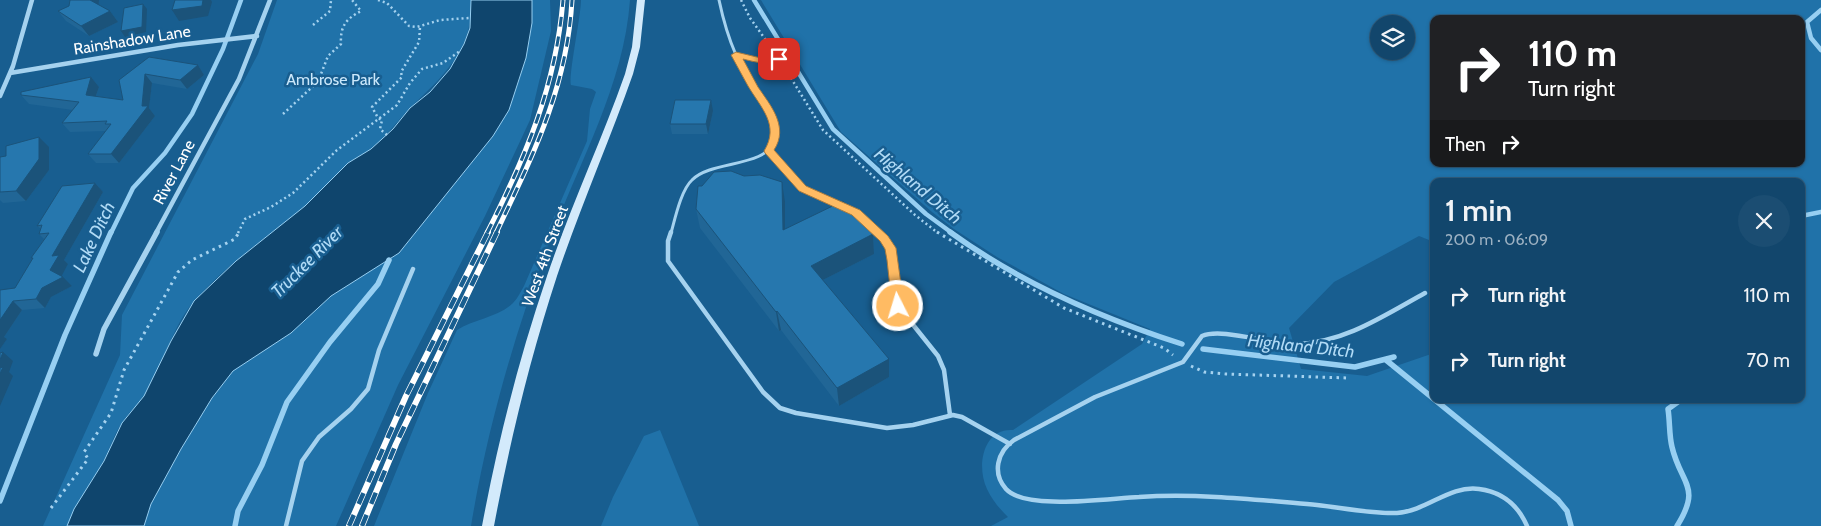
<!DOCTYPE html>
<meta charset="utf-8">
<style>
:root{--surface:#12466c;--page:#1b4d72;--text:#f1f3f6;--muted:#9cb1c2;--line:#315e7f}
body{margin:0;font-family:Cabin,sans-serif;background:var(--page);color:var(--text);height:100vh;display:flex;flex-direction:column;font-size:19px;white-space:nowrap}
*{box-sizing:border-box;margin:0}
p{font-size:16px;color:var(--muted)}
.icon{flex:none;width:28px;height:28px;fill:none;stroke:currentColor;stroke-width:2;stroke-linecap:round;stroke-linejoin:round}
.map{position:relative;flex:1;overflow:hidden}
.side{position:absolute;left:1430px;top:178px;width:375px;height:225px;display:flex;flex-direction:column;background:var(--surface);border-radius:10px;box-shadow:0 1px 4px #0004,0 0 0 1px var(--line)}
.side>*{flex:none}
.top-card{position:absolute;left:1430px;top:15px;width:375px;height:152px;border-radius:10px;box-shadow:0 1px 4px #0004,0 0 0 1px var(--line);background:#202124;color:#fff;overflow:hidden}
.tools{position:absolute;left:1370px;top:15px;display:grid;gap:10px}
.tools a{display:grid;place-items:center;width:45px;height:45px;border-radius:50%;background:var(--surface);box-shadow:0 1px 4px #0004,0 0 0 1px var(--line);font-size:25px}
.pin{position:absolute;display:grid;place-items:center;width:42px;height:42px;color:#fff;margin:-21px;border-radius:10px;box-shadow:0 2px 8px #0006}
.me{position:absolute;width:55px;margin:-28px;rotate:355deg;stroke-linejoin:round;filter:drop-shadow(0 0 4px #0008)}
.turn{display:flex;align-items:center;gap:18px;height:105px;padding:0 15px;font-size:22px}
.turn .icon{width:65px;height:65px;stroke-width:2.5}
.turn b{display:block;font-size:35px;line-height:42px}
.then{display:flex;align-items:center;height:48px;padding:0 15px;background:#0003;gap:10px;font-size:19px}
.round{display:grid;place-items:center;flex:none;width:52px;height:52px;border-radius:26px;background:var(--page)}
.overview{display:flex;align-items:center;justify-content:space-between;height:85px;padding:0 15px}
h1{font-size:30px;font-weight:600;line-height:38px}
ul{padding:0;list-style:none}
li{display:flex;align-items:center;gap:15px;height:65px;padding:0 15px}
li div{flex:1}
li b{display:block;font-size:19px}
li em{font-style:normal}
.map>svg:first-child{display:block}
.green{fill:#2072a9;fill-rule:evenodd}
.water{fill:#0f456d;stroke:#97cff2}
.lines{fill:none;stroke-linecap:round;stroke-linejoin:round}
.stream-far1{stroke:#97cff2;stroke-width:4.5}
.stream{stroke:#97cff2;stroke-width:5.5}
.path-far1{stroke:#a5d2ef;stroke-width:2.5;stroke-dasharray:2 3;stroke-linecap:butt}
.path{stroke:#a5d2ef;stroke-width:3;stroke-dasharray:2.5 4.5;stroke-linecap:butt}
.service-far1{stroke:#a5d2ef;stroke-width:3}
.service{stroke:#a5d2ef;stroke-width:4.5}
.minor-far1{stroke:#a5d2ef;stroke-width:4.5}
.minor{stroke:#a5d2ef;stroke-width:5.5}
.secondary{fill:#d3eafb;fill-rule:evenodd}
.rail-far1-casing{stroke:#fff;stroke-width:5}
.rail-casing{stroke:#fff;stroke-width:6}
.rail-far1{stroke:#185e90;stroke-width:3;stroke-dasharray:10;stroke-linecap:butt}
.rail{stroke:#185e90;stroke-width:4.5;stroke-dasharray:12;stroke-linecap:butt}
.wall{fill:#216696}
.shaded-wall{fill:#1b537a}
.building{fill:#2677ae;stroke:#1b537a}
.route{fill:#ffbb63;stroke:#a67a40}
.labels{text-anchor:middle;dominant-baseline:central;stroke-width:5;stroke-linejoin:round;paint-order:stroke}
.street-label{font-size:16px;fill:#fff;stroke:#185e90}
.park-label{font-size:16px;fill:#cbe8fb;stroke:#185e90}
.water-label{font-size:18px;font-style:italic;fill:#b1dbf6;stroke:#185e90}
</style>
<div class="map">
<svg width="1821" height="526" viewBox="0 0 1821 526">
<rect width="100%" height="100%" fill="#185e90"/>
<!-- green -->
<path class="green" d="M277,0H471C474,49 443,76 411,107C397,121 387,136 372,148C364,155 354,158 347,164C332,178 319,194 304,207C267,237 227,264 195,300C171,327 163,368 144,397C137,406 128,413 122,423C114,434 110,448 104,460C92,483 77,502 67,526H43L120,355L122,315L258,54Z
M532,0H550L551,31L530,120L485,216L398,385L336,526H144L151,504L181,449L212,398L233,371L291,333L331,296L399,253L493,136L509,110L526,58L532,23Z
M581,0H630C624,85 579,162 550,240C515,332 487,429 471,526H374L428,393L457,330C474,319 499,317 513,303C518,298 521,291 524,286L587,141L590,109L596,92L592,89L571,85C568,77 581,16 581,0Z
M761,0H1821V526H991L1008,517C999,508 992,500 987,489C976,466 983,428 1013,430L1142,344L1150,329L1064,294L997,257L954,229L932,212L841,132ZM1434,19H1801V164H1434ZM1379,24H1406V51H1379ZM1434,181H1801V399H1434V353L1367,376L1301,369L1289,328L1334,282L1419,236L1434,242Z
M660,430L699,526H601L613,497L644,436Z"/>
<!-- water -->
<path class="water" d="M471,0H532V23L526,58L509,110L493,136L399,253L331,296L291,333L233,371L212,398L181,449L151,504L144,526H67L74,509L104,461L122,423L144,396L171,341L194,301L236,261L305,206L348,163L371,149L393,129L410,108L430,92L450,69L464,44L470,28Z"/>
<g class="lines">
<!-- stream-far1 -->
<path class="stream-far1" d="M754,0L833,129L926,214L952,233
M1821,10L1807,22L1811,38L1821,50
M1801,216L1821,212
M111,233L133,188L165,153L192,114L223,49L241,0"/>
<!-- stream -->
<path class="stream" d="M950,232C1019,282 1101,318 1182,344
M1203,349L1355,367L1394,357
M1386,360L1558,500L1567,511L1571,526
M0,501L65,335L111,232
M235,526L238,511L262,465L287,402L330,342L378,284L389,260
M1677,526C1702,486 1681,485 1672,447C1669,435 1670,422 1668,409L1682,399"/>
<!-- path-far1 -->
<path class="path-far1" d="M378,0L387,3L409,26L417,27L440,20L469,18
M741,0L750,18L773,50
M313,25L330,11L331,0
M783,65L823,130L915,215L938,233
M283,114L324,76L321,74L328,56L341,44C340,26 346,19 361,11L352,0
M387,135L380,129L382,120L378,118L372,107L402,77L401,72L419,42L420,27
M238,233L245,219L271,207L293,193L337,150L397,105L410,83L422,69L443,63L460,51"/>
<!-- path -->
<path class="path" d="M937,232L1064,308L1164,348L1173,355
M1191,366L1204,372L1226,374L1348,378
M51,508L88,459L84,452L111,413L124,370L178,272L192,260L235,239L239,232"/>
<!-- service-far1 -->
<path class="service-far1" d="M736,55L765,61L779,59
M769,151C789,178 809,194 841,205
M847,207L866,220L877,233
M671,233C675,219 681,190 692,180C711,160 766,168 775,140C781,119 745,75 736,55C728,37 723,19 719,0"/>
<!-- service -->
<path class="service" d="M671,232L668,241V261L763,392L780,408L796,413L887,428L913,425L953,415L962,417L1010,444
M876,232L890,248L898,306L938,356L944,370L950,415
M1425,293C1385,315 1344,343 1297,344C1271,345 1222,327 1202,336L1183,362L1095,397L1014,440C997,452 992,473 1006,489C1026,511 1110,498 1139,497C1198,493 1259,500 1317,505C1343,508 1371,514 1397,513C1427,511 1449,485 1479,489C1502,492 1518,505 1527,526
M286,526L302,461L319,437L351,409L368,389L379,350L413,269"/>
<!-- minor-far1 -->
<path class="minor-far1" d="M10,73L178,45L257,36
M0,96L13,66L32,0
M156,233L239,79L270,0"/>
<!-- minor -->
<path class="minor" d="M96,354L104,329L157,232"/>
<!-- secondary -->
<path class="secondary" d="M637,0H645L640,47L633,74C609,142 580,208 557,276C530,358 510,441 494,526H482C498,441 519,358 547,276C570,208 601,142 625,74L632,47Z"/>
<defs>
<path id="rail-far1" d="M487,233C526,156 556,86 563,0
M496,233C533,155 567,88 572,0"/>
<path id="rail" d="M349,526L406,396L488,232
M362,526L396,444L497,232"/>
</defs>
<!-- rail-far1 casing -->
<use href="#rail-far1" class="rail-far1-casing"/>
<!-- rail casing -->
<use href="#rail" class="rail-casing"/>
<!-- rail-far1 -->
<use href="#rail-far1" class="rail-far1"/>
<!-- rail -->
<use href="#rail" class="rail"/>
</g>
<!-- wall -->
<path class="wall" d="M70,0H99L98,5L110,11L118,22L89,36L66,21L58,11L69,6Z
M149,57L198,65L204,75L187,89L152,83L149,108L155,116L119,163H96L88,154L106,131L70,132L62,123L73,110L29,104L21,95L91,77L99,87L96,96L123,100Z
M713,111L708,134H672L670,124Z
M49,147V170L26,201L3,203L0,200V192Z
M95,183L103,192L64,260L68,264L61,276L72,286L51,297L45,308L22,310L4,337L7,339L0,349L15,288L32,260L31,258L44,239L39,234L41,229L37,226Z
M702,186L785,202V229L873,234L874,254L823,280L889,377L839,406L781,330L779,331L700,228L696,209Z"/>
<!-- shaded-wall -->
<path class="shaded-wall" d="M90,0H99L98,11Z
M203,0H211L212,2L208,16L179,21L172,10Z
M143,4L147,9L146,32L125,37L121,31Z
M110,11L118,22L89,36L81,26Z
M198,65L204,75L187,89L180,80Z
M145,74L152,83L149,108L155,116L119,163L111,154L142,106Z
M91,77L99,87L93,104L86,95Z
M711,100L713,111L708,134L706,124Z
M39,137L49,147V170L26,201L16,191Z
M782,182L785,202V249L783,230Z
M95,183L103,192L64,260L68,264L60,279L63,277L72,286L51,297L45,308L36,299L50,270L52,256Z
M873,234L874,254L813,285L811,266Z
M13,301L22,310L4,337L7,339L0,349V320Z
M777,311L781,330L779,331L776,312Z
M3,352L13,361L9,372L13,376L0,406V360Z
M889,359V377L839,406L837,388Z"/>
<!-- building -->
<path class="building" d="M70,0H90L110,11L81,26L58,11L69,6Z
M175,0H203L202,6L172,10Z
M143,4L142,27L121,31L124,8Z
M149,57L198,65L180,80L145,74L142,106H148L111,154H88L111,124H105L107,121L62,123L79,102L21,95V92L91,77L86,95L123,100L119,80Z
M675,100H711L706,124H670Z
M39,137V159L16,191L0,192V157L6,156V146Z
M731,171L744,176L760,175L782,182L783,230L843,201L873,234L811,266L889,359L837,388L777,311L776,312L696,209L698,186H702L714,172Z
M95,183L52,256L59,255L50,270L63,277L42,288L36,299L13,301L0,320V290L15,288L33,258H31L49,233L39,234L42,225L37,226L62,186Z
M3,352L0,360V353Z
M3,367L0,374V368Z"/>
<!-- route -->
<path class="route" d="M736,52L761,58L779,56L784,59C773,67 755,62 743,59C748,68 753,78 758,87C771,106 789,127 774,150L806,186L860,210L888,236L896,248L904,306L902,309H894L892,306L887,260L885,249L880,241L852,215L799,191L765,153L764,151C780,125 761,108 748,86C742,76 737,65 731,55Z"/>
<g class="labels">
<!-- street labels -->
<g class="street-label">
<text transform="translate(132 40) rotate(-9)">Rainshadow Lane</text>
<text transform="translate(174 172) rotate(-62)">River Lane</text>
<text transform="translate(545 256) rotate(-70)">West 4th Street</text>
</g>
<!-- park labels -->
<g class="park-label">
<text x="333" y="79">Ambrose Park</text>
</g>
<!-- water labels -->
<g class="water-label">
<text transform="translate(918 186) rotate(40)">Highland Ditch</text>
<text transform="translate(94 237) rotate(-65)">Lake Ditch</text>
<text transform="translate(307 262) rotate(-45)">Truckee River</text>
<text transform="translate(1301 346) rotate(6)">Highland Ditch</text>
</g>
</g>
</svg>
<div class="tools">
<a><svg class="icon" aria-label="layers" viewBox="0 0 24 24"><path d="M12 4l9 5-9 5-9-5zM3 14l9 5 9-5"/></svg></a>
</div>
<div class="pin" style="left:779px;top:59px;background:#d93025"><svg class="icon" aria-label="arrive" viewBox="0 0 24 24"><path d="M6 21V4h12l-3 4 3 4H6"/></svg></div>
<svg class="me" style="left:898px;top:306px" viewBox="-20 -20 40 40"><circle r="17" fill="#ffbb63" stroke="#fff" stroke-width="3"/><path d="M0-11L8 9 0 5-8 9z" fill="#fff"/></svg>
<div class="top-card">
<div class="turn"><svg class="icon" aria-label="right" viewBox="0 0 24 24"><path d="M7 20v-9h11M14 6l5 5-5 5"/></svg><div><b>110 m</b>Turn right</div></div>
<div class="then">Then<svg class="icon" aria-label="right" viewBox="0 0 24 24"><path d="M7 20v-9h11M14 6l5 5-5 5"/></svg></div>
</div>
<section class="side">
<div class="overview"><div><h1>1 min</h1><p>200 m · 06:09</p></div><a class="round"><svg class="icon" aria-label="close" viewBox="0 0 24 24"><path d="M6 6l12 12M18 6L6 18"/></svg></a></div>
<ul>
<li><svg class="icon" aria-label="right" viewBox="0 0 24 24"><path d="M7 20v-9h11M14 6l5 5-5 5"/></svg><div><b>Turn right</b></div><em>110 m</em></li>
<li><svg class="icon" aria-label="right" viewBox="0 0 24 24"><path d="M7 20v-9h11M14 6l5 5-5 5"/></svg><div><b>Turn right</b></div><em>70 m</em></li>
</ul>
</section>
</div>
